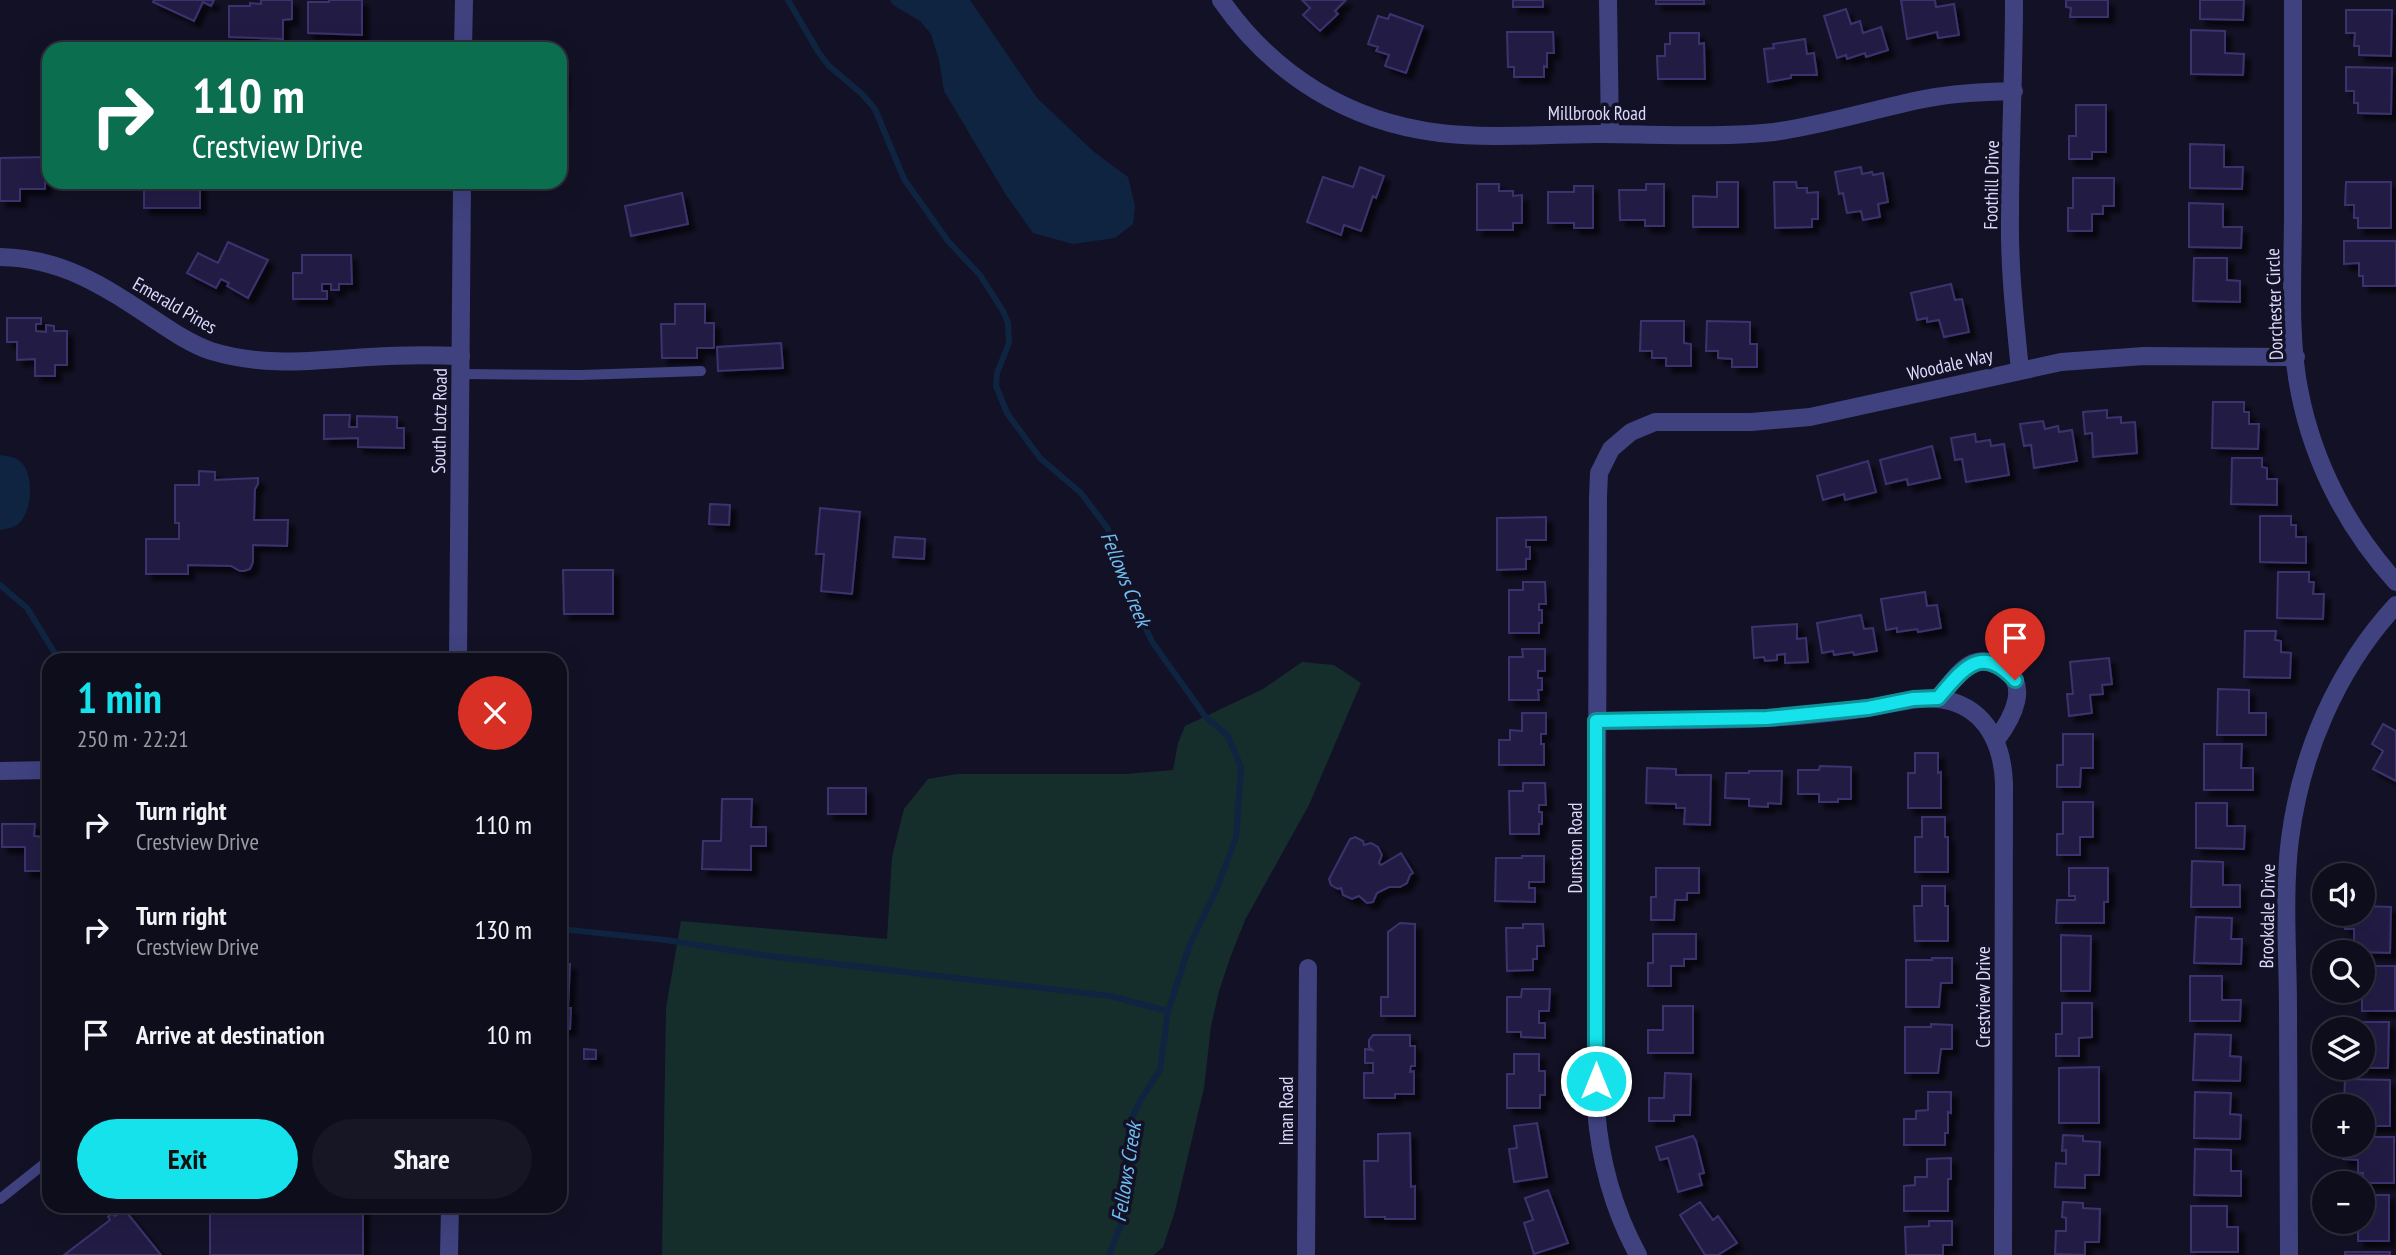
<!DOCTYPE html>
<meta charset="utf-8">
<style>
:root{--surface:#0e0d1c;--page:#171625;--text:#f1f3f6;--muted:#9b9ca3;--line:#2e2d3b;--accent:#16e2eb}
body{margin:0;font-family:"PT Sans Narrow",sans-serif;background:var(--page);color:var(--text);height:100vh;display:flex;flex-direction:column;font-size:26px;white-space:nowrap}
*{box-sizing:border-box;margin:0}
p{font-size:23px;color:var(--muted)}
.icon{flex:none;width:38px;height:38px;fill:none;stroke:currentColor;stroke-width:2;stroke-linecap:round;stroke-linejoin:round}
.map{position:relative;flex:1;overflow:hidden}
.drawer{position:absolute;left:42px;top:653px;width:525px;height:560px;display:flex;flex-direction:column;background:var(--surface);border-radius:21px;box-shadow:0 7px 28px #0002,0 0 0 2px var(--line)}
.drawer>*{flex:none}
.banner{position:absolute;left:42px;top:42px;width:525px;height:147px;border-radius:21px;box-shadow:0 7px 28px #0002,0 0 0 2px var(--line);background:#0b6e4f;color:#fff;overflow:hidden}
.buttons{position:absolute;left:2312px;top:863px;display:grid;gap:14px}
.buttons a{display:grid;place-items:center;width:63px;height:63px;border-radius:50%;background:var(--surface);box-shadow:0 7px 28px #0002,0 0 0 2px var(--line);font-size:35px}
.pin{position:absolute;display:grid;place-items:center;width:60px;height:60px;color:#fff;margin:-72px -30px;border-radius:50% 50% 50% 0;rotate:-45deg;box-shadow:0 0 7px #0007}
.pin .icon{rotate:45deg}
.me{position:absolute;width:77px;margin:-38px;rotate:0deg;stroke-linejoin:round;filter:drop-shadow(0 0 5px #0008)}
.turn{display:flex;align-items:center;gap:24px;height:147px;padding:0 35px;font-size:32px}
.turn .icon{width:91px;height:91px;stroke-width:2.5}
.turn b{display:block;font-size:49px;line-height:60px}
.round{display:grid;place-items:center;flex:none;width:74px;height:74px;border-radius:37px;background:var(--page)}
.summary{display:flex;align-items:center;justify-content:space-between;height:119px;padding:0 35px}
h1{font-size:42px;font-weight:800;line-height:52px;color:var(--accent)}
.cta{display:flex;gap:14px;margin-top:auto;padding:14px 35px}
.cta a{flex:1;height:80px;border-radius:42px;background:var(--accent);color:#111;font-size:28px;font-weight:800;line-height:80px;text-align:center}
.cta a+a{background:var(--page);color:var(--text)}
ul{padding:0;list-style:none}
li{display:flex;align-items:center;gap:21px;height:105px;padding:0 35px}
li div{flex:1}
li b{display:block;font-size:26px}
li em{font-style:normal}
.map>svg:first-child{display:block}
.green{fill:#152e2c}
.water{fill:#0f2440}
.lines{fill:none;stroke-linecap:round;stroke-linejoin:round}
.stream{stroke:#0f2440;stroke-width:6}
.building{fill:#241f44;stroke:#3b336e;stroke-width:2;filter:url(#shadow)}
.service{stroke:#404280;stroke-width:10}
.minor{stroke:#404280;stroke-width:18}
.tertiary{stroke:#404280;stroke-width:18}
.route-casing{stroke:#0e9399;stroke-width:18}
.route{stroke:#16e2eb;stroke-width:12}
.labels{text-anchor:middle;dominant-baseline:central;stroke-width:7;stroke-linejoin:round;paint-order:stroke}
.street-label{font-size:19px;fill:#dbd9fc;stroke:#131125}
.water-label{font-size:21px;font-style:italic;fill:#70bef2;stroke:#131125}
</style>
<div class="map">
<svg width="2396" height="1255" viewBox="0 0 2396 1255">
<defs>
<filter id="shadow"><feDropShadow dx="6" dy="6" stdDeviation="2" flood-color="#0009"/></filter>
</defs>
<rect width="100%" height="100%" fill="#131125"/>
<!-- green -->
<path class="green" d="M1302,662L1334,665L1361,683L1309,805L1245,920L1230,958L1219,991L1211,1026L1204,1088L1175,1211L1163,1247L1154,1255H662L666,1008L681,921L887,939L892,857L904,809L928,779L957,774H1126L1173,770L1178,743L1185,726L1263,689Z"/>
<!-- water -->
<path class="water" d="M890,0H970L1037,98L1093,151L1128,177L1135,206L1133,224L1115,238L1073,244L1033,233L1006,195L944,91L939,60L931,34L920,21L893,5Z
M0,455C7,456 16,457 21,462C35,475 32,515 17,525C12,528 5,529 0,530Z"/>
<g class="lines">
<!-- stream -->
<path class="stream" d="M788,0L819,53L829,66L862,94L875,109L904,179L948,241L980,275L1003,311L1008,323L1009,343L997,373L996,386L1007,413L1040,458L1081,493L1108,529L1124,585L1153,643L1205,716L1228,736L1241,767L1236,838L1215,893L1190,944L1168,1011L1160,1070L1141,1099L1129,1124L1126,1200L1120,1227L1109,1255
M0,585L27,608L59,660
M560,929L666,940L761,955L1110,996L1168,1011"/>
</g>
<!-- building -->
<path class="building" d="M154,0H214L211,6L203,2L194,21L153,2Z
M261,0H292V19L283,20V39L229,37V6H250V3L261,4Z
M329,0H362V35L308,33V2H329Z
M1302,0H1346L1335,11L1338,14L1320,31L1303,15L1310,8Z
M1513,0H1543V7H1513Z
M1656,0H1704V4H1656Z
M1901,0H1935L1936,7L1954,4L1959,35L1938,38L1937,32L1907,39Z
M2066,0H2108V17H2070L2071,8L2066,7Z
M2200,0H2244L2243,20L2200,19Z
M1846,9L1851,24L1860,21L1863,33L1881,27L1888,50L1866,57L1865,53L1847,59L1846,55L1837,58L1824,16Z
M2346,10H2392L2391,56L2359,55V46H2354L2355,33H2346Z
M1390,14L1423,26L1406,73L1385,66L1389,55L1376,51L1378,47L1368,44L1378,16L1388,19Z
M2191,30L2225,31V53L2244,54L2243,75L2191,74Z
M1507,32H1553L1554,53H1547V67L1544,66V77H1514V67H1508Z
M1670,33H1699V44L1704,43L1705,79H1658L1657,56H1665V44H1670Z
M1805,39L1807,54L1814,53L1817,75H1791V78L1768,82L1764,49L1774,48L1773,44Z
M2346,67L2392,68L2391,114L2358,113V103H2354V91H2346Z
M560,69H563L562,104H560Z
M2076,105H2106V152H2092V159H2069V136H2076Z
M2190,144L2224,145V167H2243L2242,189L2190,188Z
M45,157V189H20V201H0V158Z
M1360,167L1384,176L1376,198L1373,196L1361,231L1344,225L1341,235L1307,222L1323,177L1353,187Z
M1861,167L1862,174L1872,172L1873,175L1883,173L1888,202L1878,204L1880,217L1863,220L1861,211L1847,213L1843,193L1839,194L1835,172Z
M2073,178H2114V206H2103V214H2092V231H2068V208H2073Z
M144,182H200V208H144Z
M1717,182H1738V227H1693V196L1717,197Z
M1774,182H1796L1797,188H1807V193L1818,192V219H1812V227L1775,228Z
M2346,182H2391V228H2358V218H2354V205H2345Z
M1477,184H1499V191H1513V196L1522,195V223H1513V230H1477Z
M1646,184H1664V226H1645V220H1620L1619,190H1646Z
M1574,186H1593V228H1574V223H1548V192H1574Z
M682,193L688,224L631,236L625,206Z
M2189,203L2223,204V227H2242L2241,248L2189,247Z
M2344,241H2396V286H2363V276H2359V263L2344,264Z
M228,242L268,260L248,298L227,286L229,283L221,279L216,288L187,273L198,253L218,263Z
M302,255H351L352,284H339V290H331V284H322V291H327V299H293V273H302Z
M2194,258H2227V280L2240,281V302L2193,301Z
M1951,284L1955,300L1962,299L1969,332L1944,337L1939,320L1927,322V318L1917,320L1911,293Z
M675,304H705V323H714V348H697V358H662L661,324H675Z
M7,318H41V324H36V331L46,332V325L54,326V331H67V365H55V376H35V359L17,360V342H7Z
M1641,321H1684V343L1691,344V366H1666V358H1652V351H1640Z
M1707,321L1750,322V344H1757V367H1732V359L1718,358V351H1706Z
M781,343L783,368L718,371L717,347Z
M2213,402H2244V412H2249V424H2259L2258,449L2212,448Z
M2107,410V418L2121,417V423L2135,422L2137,453L2093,457L2092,433L2085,434L2083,412Z
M324,415H350L349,427H357V416L397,417V428H404V448L358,447V438L324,439Z
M2043,421L2045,429L2058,426L2059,432L2072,430L2077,461L2034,468L2031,445L2024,446L2020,424Z
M1975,434L1976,442L1990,440L1991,446L2004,444L2009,475L1966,482L1962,459L1955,460L1951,438Z
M1932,446L1940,478L1908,485L1907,479L1886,484L1880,460Z
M2232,458H2262V467L2267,468V479H2277V505L2231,504Z
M1868,461L1876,492L1845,500L1844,494L1823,500L1817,476Z
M199,471L215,472V480L258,478V484L255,489L254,520H288L287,546L253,545V562L250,569L244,571H240L231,566L188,565V574H146V539H179V523H175V485H199Z
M710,504L730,505L729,525L709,524Z
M820,508L860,512L852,594L821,591L824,554H816Z
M2260,516H2291V525H2296V537H2306V563L2260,562Z
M1546,517V540H1526V547H1530V559H1526V569L1497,570V518Z
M895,537L925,539L924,559L893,557Z
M563,570H613V614H564Z
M2278,572H2309V582H2314L2313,594H2324L2323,619L2277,618Z
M1523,582H1545L1546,604H1539V610H1542V623H1539V633H1509V590H1523Z
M1925,592L1927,606L1937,605L1941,628L1918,632L1917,629L1897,632V628L1886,630L1881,599Z
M1861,615L1864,629L1873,628L1877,651L1854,655L1853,652L1834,655L1833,651L1822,653L1817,623Z
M1797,624V639L1806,638L1808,662L1785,663V654L1777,655V660L1765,661L1764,657L1754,658L1752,627Z
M2245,631H2276L2275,640L2281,641V652L2291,653L2290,678L2244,677Z
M1522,649H1545V671H1538V678H1542V690H1538L1539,700H1509V657H1523Z
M2109,658L2112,684L2102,685L2103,694L2090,695L2092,713L2069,716L2067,694H2073L2070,662Z
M2218,689L2249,690V713H2266V735H2217Z
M1522,713H1546V734H1541V744H1544V765H1499V740H1510V730L1522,731Z
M2383,724L2396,731V781L2373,769L2383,751L2372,744Z
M2063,734H2093V768H2081L2080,787H2057V765H2063Z
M2204,744H2242L2241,768H2253V790H2204Z
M1915,753H1938V773L1941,772V808H1908V773H1915Z
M1820,766L1851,767V799H1838V802H1819V794H1798V770H1819Z
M1647,768L1676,769V775H1711L1710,825L1684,824L1685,808H1676V804L1646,803Z
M1749,771H1782L1781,804L1768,803V807L1749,806V799L1725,798L1726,773H1749Z
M1523,783H1545L1546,805H1539V812H1542V824H1539V834H1510L1509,791H1523Z
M828,788H866V814H828Z
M722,799H752L751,827H766V846H751V870L702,869L703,841H721Z
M2063,802H2093V837H2080V855H2057V834H2063Z
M2196,803H2227V826H2245L2244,849L2196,848Z
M1922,817H1945V837H1948V872H1915V837H1922Z
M2,824H35L34,836L49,838V873H44V871H25V847H2Z
M1355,837L1363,841L1364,845L1371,843L1378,847L1382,855L1379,863L1381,865L1401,853L1413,873L1410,875L1407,883L1400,887H1389L1377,893L1373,902L1367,903L1359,896L1352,899L1343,895L1341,888L1338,889L1331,885L1329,879L1350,839Z
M1522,856H1544V882H1529V888H1535V902L1495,901L1496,858H1522Z
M2192,861L2223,862V885H2240V907H2191Z
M1656,868H1699V893H1687V900H1675L1674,920H1651V897H1656Z
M2069,868H2108V902H2104V923H2056L2057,900H2075V896H2069Z
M1922,886H1945V906H1948V941H1915L1914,906H1922Z
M2362,906L2391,907L2390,953L2359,952V943H2354V929H2345V914H2362Z
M2196,917L2232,918L2231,939H2242L2241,964L2194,963Z
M1400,923L1415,924V1016H1381V997H1388V932Z
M1523,924H1543L1544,946H1537V959H1533V970L1507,971L1506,928H1523Z
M1653,934H1696V959H1684V966H1671V986H1648V963H1653Z
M2061,935L2091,936L2090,991H2061Z
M1932,958H1952V983H1941L1939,1007H1906V960H1932Z
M560,964H570L568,1008H571L570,1029H560Z
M2362,966H2395V1011H2362Z
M2190,976H2222V1000H2241L2240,1021H2190Z
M1522,989H1550L1549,1011H1539V1023H1545V1038L1521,1037V1032H1507V997H1521Z
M2062,1003H2092V1037L2079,1038V1056H2056V1034H2062Z
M1663,1006H1693V1053H1648V1030H1663Z
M2343,1022H2389L2388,1068H2357H2362V1029H2343Z
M1931,1024L1952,1025V1049H1941L1938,1073H1905V1027H1931Z
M2195,1034L2231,1035L2230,1056L2241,1057L2240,1081L2193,1080Z
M1373,1035H1410V1046H1415V1066H1411L1410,1072L1414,1071V1094H1395V1098H1364V1073H1373V1063H1365V1049L1372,1050L1369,1047V1040Z
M584,1049L596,1050V1059H584Z
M1514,1054H1539V1071H1545V1095H1540V1108H1507V1074H1514Z
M2099,1067V1123H2059V1068Z
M1665,1073L1691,1074L1690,1115H1674V1121H1649V1098H1664Z
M2345,1079L2390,1080V1126H2362V1106H2353L2354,1103H2344Z
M1928,1092H1951V1113L1948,1112V1133H1945V1145H1904V1119H1916V1111L1928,1110Z
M2195,1092L2231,1093L2230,1114L2241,1115L2240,1139L2194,1138Z
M1537,1123L1547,1177L1514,1182L1509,1149L1517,1148L1514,1126Z
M1410,1133L1411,1187L1415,1186V1219H1385V1217H1365L1364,1161H1378V1134Z
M2063,1135L2083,1136V1141L2100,1142L2099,1175H2085V1188L2055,1187L2056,1163L2066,1164V1150L2062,1151Z
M1693,1136L1696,1141L1704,1173L1699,1174L1702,1185L1678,1192L1668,1158L1660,1160L1656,1147Z
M2362,1137H2394V1183H2362L2363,1173H2358V1160L2343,1159V1144H2362Z
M2195,1149L2231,1150V1171H2241V1196L2194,1195Z
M1951,1158V1179H1948V1211H1904V1186L1915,1185V1177H1927V1159Z
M1548,1190L1568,1243L1534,1254L1524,1223L1533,1220L1525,1198Z
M2362,1195H2389V1241H2358V1231H2352L2353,1222H2362Z
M1700,1202L1713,1220L1718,1216L1737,1243L1718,1255H1705L1680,1215Z
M2063,1202L2083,1203V1208L2100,1209L2099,1242H2085V1255L2055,1254L2056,1231H2066V1218L2062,1217Z
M210,1206H363V1255H210Z
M2191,1206H2227V1227H2238V1252H2191Z
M124,1209L161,1255H64L110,1220L108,1217L112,1213L115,1216Z
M1929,1221H1952V1245H1943V1255H1906L1905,1227L1929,1226Z
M2345,1252H2390V1255H2345Z"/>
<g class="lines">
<!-- service -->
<path class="service" d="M461,374L581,375L701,371
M0,1199L49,1160"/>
<!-- minor -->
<path class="minor" d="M1221,0C1273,75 1349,122 1440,133C1492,139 1547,134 1599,134C1655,134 1720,138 1774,132C1825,125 1874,109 1924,99C1954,93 1984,92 2014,91
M1608,0L1610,134
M2014,0C2014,72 2010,143 2010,215C2009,267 2015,319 2020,370
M2293,0C2293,71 2293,142 2293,213C2293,270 2288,338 2300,394C2314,464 2348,529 2396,582
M0,257C63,258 105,287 155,320C173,332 191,344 211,351C267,368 314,360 370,357C400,355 430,355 461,356
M1938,698C1948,687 1959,669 1973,663C1982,659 1991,662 1999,666C2033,681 2012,719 1996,740
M1596,721C1653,720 1710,721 1767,718C1800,716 1834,713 1867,708C1897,704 1926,692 1956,703C1991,716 2003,751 2004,784L2003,1255
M0,771L49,770
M1306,1255L1308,968
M1638,1255C1613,1209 1600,1161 1596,1109L1598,497L1599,473L1611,449L1631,432L1655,422H1751L1810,417L2061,362L2144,356L2296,357
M2289,1255C2288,1173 2288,1091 2288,1010C2288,954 2283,895 2290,839C2301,753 2337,669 2396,605"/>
<!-- tertiary -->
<path class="tertiary" d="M463,49L464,0
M458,660L462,182
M449,1255L450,1206"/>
</g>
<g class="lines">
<defs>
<path id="route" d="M1596,1081V721L1767,718L1868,708L1913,699L1938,698C1963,669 1981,643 2015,680"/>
</defs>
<!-- route casing -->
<use href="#route" class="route-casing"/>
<!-- route -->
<use href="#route" class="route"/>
</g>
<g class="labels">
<!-- street labels -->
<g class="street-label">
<text x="1597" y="113">Millbrook Road</text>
<text transform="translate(1991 185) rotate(-89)">Foothill Drive</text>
<text transform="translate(2274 304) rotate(-92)">Dorchester Circle</text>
<text transform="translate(175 305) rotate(30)">Emerald Pines</text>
<text transform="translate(1950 364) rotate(-13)">Woodale Way</text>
<text transform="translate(439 421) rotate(-89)">South Lotz Road</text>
<text transform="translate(1575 848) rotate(-90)">Dunston Road</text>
<text transform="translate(2267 916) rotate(-89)">Brookdale Drive</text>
<text transform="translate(1983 997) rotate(-90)">Crestview Drive</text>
<text transform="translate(1286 1111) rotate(-90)">Iman Road</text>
</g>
<!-- water labels -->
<g class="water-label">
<text transform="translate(1126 579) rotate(68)">Fellows Creek</text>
<text transform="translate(1126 1172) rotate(-81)">Fellows Creek</text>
</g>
</g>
</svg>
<div class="buttons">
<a><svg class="icon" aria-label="sound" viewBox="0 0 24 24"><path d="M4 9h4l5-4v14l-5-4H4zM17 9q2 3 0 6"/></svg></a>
<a><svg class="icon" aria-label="search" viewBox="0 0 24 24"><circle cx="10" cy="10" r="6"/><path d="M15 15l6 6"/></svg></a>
<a><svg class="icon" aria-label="layers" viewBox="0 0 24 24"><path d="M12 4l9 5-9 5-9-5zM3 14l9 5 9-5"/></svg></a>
<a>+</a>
<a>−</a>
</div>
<div class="pin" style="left:2015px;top:680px;background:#d93025"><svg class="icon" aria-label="arrive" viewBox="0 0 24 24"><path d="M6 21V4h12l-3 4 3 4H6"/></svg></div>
<svg class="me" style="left:1596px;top:1081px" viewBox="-20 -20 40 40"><circle r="17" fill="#16e2eb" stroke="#fff" stroke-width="3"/><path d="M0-11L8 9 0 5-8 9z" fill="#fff"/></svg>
<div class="banner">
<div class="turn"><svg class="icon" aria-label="right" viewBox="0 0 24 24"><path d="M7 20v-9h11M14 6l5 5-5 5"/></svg><div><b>110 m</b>Crestview Drive</div></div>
</div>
<section class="drawer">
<div class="summary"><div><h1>1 min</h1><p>250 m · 22:21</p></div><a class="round" style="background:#d93025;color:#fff"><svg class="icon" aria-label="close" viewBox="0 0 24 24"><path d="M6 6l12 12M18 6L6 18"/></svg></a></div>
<ul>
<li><svg class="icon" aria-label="right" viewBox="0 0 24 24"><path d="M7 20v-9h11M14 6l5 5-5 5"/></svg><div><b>Turn right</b><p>Crestview Drive</p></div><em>110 m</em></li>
<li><svg class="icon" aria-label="right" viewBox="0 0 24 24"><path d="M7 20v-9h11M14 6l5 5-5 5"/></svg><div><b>Turn right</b><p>Crestview Drive</p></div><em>130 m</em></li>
<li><svg class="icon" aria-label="arrive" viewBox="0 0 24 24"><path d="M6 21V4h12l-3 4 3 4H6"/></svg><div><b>Arrive at destination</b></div><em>10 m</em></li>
</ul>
<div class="cta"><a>Exit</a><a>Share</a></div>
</section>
</div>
